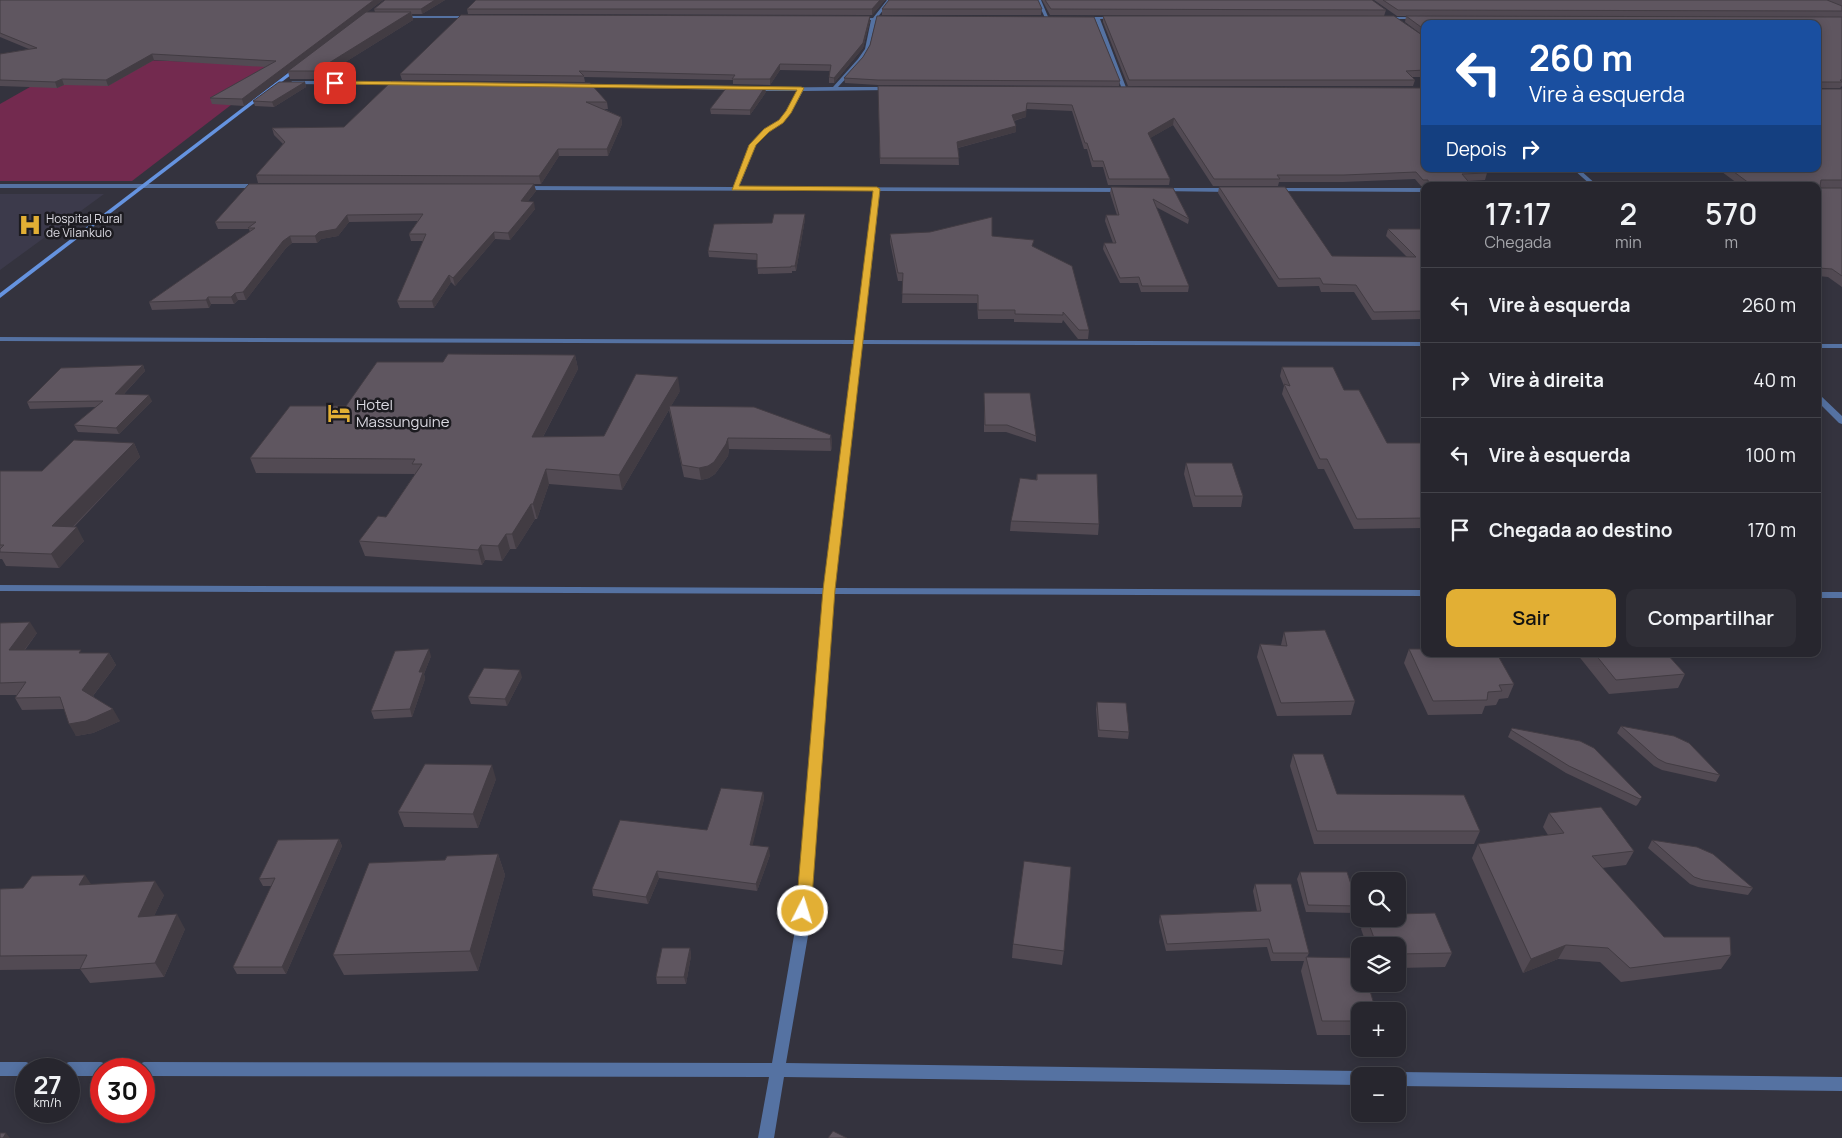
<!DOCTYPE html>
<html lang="pt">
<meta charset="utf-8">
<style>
:root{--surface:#27262e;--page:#2f2e36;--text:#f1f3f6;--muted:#a4a5aa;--line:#43434a;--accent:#e2af34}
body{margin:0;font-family:Manrope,sans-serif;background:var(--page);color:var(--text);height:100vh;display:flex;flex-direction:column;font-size:19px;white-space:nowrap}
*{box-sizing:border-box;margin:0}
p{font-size:16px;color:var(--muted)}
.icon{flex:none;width:28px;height:28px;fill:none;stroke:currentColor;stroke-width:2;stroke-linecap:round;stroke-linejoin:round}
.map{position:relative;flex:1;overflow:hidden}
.panel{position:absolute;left:1421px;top:182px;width:400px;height:475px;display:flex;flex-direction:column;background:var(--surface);border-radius:10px;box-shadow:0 2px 12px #0003,0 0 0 1px var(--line)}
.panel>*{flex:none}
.guide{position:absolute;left:1421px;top:20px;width:400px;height:152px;border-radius:10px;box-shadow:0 2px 12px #0003,0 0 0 1px var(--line);background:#1a4fa0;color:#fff;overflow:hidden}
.fabs{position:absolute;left:1351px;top:872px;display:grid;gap:10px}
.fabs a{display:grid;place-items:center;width:55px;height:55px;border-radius:10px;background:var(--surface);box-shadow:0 2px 12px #0003,0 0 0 1px var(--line);font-size:25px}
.speed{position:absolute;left:15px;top:1058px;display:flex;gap:10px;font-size:25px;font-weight:700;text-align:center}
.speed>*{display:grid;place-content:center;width:65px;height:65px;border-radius:50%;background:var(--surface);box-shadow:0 2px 12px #0003,0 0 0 1px var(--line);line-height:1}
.speed small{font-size:12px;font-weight:400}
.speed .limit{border:8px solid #d22;background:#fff;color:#111}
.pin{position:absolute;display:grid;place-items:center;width:42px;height:42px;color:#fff;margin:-21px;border-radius:10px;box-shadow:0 2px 8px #0006}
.me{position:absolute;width:55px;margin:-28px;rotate:5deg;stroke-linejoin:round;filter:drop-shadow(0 0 4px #0008)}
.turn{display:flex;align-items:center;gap:18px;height:105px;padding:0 25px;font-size:22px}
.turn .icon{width:65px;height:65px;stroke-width:2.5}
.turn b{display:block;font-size:35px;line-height:42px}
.then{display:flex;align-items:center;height:48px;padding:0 25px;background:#0003;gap:10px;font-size:19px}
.eta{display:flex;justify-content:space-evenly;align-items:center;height:85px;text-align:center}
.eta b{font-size:30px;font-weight:600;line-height:35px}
.button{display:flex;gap:10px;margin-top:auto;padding:10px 25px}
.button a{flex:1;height:58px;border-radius:10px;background:var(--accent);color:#111;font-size:20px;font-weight:600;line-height:58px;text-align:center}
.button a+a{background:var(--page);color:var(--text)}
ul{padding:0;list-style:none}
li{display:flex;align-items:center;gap:15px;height:75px;padding:0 25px;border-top:1px solid var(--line)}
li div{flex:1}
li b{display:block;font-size:19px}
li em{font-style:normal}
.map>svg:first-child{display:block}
.built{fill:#3c3a4b}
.green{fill:#732a4f}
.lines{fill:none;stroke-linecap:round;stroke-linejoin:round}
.street{fill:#5572a2;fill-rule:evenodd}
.secondary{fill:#6593df;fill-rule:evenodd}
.wall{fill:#524a53}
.shaded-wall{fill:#423c43}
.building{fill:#5f5660;stroke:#423c43}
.route{fill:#e2af34;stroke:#937222}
.labels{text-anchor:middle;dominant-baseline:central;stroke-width:5;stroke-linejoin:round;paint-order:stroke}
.far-poi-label{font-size:12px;fill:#dad9e1;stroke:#1c1b20;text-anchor:start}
.poi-label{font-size:15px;fill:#dad9e1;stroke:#1c1b20;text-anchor:start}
</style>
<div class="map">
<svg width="1842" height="1138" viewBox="0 0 1842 1138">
<rect width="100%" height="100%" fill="#34333e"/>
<!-- built -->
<path class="built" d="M0,194H104L0,270Z"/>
<!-- green -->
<path class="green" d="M81,58L283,65L132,181H0V104Z"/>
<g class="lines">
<!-- street -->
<path class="street" d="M887,0H891L877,18L891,19L876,20L869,49L862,61L838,87H890L892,88V90L803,91L791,113L783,122L768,131L756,145L739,187L1124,188L1127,190L1124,192L880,191L863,340L1425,342V346L862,344L834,588L1425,590V596L834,594L809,930L786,1063L1360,1071L1365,1073L1367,1076H1360V1085L784,1077L774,1138H758L769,1077L144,1076V1069H137L139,1064L144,1062L772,1063L795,930L824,594L0,591V585L824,588L855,344L0,341V337L855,340L874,191L521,190L518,188L521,186L733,187L750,145L764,129L779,120L787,111L798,91H752L750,90V88L833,87L858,59L865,49L871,20L854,19L873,18Z
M1037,0H1041L1049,19L1045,18Z
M401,16H471L473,17L471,18H399Z
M1079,17H1116L1118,18L1100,19L1127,90L1122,89L1095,19H1081Z
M1383,17H1419L1421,18L1419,19H1381Z
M292,81H403L406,83L403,85L290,84Z
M580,84L738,86L741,88L738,90L578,87Z
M1573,169H1579L1598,186H1592Z
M0,184H259L262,186L259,188H0Z
M1161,188H1231L1234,190L1231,192L1159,191V189Z
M1273,188H1425V192L1271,191V189Z
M1818,344H1842V348H1818Z
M1818,396H1821L1842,416V424L1839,423L1818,402Z
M1818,592H1842V598H1818Z
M0,1062H26L31,1064L33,1069H26V1076H0Z
M69,1062H101L106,1064L108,1069H101V1076H69V1069H62L64,1064Z
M1398,1072L1842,1077V1091L1398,1086V1076H1392L1393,1074Z"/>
<!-- secondary -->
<path class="secondary" d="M296,67L300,68L0,298V293Z"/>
</g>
<!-- wall -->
<path class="wall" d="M0,0H383L367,12H375L374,9L385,0H445L422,14H412L413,20L318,79H290L288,72L244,106L212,104L210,98L266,67L154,60L108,86L64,85L57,88L0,86V54L29,49L0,37Z
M476,0H885L872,15L468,14L467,9Z
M1042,0H1372L1386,10L1384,16L1050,15Z
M1374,0H1842V86L1840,88H1820L1821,89H1842V287L1828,277L1818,276V186H1741L1718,169H1818V24H1425V37L1405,22L1406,16H1397Z
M882,9H1042L1041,15H882Z
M1103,16L1425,37V77H1412L1415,80L1413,86H1128L1103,22Z
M870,21L863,48L834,83H829V77L830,71L780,70L770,85L733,84V80L584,77L585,82L402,80L400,74Z
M844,78L1120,81L1119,86L878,85L845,83Z
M392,81L607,102L608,109H604L621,117L622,124L608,156H559L541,184L258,183L256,175L283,144L274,135L272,128L344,127Z
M305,82L306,87L274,107L255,106L253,101Z
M878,86L1422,88L1425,169H1500H1482L1487,173L1485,180L1467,181L1472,186H1421L1415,179L1343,182H1279L1278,186H1213L1173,125L1150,138L1170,179L1169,185H1108L1103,167H1092L1087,149H1084L1072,111L1026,109V117L1014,121L1016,126V132L958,148L959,165L880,164Z
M766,92L750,115L711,114L710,109Z
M534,184L536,191L528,201L535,209L510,240L495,239L455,286L451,282L434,308H400L397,301L423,241H411L409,234L418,221L349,222L338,236L321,239L317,243H292L286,248L246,300H238L234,304H211L209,308L152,310L149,302L250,232L249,229H218L215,222Z
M1111,187L1173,188L1189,219L1188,224L1156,207L1189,286L1188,292H1141L1138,283H1120L1103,249L1104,243H1113L1105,221L1106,215H1117L1110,193Z
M1219,187L1332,256L1407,257L1386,236L1388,229H1425V319L1372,320L1354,292H1321L1319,286L1278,287L1218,193Z
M805,214V219L796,271H792V273L758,274L757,260L709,257L708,251L772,223Z
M890,234L992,236L1034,247L1089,330L1088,339H1078L1063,320L1062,323L1014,322V319H978L977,303H902L903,281H898L890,242Z
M575,355L578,369L543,437L604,436L680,391L671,406L831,435L832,446L831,451L729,449L728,456L715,474L709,478L701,480L684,477L669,410L622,490L549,484L537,519H535L516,549H510L502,561L485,560L482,565L365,556L359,541L386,517L415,474L256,473L250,458L346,406L443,362Z
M143,365L145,371L124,394L152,401L119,434L78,432L74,425L96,407L30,409L27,402Z
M1282,367L1344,390L1387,443H1425V528L1354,529L1324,469H1318L1282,394L1284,386L1280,376Z
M984,399L1036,436V442L1006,432H984Z
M134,443L140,457L74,527L84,541L59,568L6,566L2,559H0V471H42Z
M1186,463L1243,496L1241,507H1193L1184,474Z
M1037,474L1099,524L1098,535L1010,531L1011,521L1036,480Z
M0,623L37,633L25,650L83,653H109L116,665L93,696L120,721L93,733L76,736L64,709L22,710L15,698L18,695H0Z
M1284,632L1355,701L1351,715L1277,716L1257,657L1260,644L1281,645Z
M1409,649L1514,684L1508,698L1499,699L1496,705L1485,706L1482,714L1428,715L1404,663Z
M1577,654H1667L1685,674L1678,688L1609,694Z
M431,656L424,674L425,679L412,717L374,719L371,711Z
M522,677L507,706L471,704L468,697Z
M1097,702L1129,732L1128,739L1098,737L1096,709Z
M1621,726L1720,775L1716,782L1662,770L1654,766L1617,733Z
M1512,728L1642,797L1638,804L1636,806L1566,773L1508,737Z
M1293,754L1337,794L1480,831L1474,844H1314L1290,766Z
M496,779L478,828L404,827L398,812Z
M763,792L764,799L752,845L770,855L757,891L659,878L648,904L593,896L592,889L707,830Z
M1549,813L1634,851L1626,865L1602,868L1664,937L1731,955L1721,969L1621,982L1600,962L1558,959L1523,973L1472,858L1478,844L1548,835L1543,827Z
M339,839L342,846L286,974H237L233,967L272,886H263L259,879Z
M1652,840L1753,888L1748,895L1698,887L1690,884L1648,848Z
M498,854L505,875L478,971L344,975L333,955L445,860Z
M1300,872L1358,906L1355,913L1306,912L1297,879Z
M91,884L164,895L154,916L185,929L164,977L90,983L80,969L0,970V889L23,888Z
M1255,884L1309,953L1307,957L1360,1011V1035H1317L1301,971L1304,961H1271L1267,947L1166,951L1159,922L1160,915L1257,911L1253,891Z
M1365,919H1398L1452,953L1445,967L1398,968V946H1367L1361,929Z
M1013,944L1064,951L1062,965L1012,958Z
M690,948L691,956L686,984H657L656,977Z"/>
<!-- shaded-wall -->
<path class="shaded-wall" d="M374,0H383L290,71H288V72L244,106L242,99Z
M435,0H445L422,14L421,9Z
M880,0H885L872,15V9Z
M411,12L413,20L318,79L316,71Z
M870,16V21L863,48L834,83V78Z
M152,54L154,60L108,86L106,80Z
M780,64V70L770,85V79Z
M62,79L64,85L57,88L55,82Z
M305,82L306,87L274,107L272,102Z
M765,87L766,92L750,115V110Z
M1027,103L1026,117L1012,121V115Z
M621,117L622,124L608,156L607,149Z
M1174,118L1173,125L1147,140L1148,133Z
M1016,126V132L957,148V142Z
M558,149L559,156L541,184L539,176Z
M534,184L536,191L522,208L521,201Z
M534,202L535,209L510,240L508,233Z
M805,214V219L796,271L795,266Z
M347,215L349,222L338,236L321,239L317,243L315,236L319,232Z
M494,232L495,239L455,286L453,278Z
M290,236L292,243L286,248L246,300L243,292L283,241Z
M449,275L451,282L434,308L432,301Z
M235,293L238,300L234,304L231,297Z
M208,297L211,304L209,308L206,300Z
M575,355L578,369L535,452L532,437Z
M143,365L145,371L118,400L115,394Z
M678,377L680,391L622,490L619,475Z
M149,395L152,401L119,434L116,428Z
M831,435L832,446L831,451L830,439Z
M728,438L729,449L728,456L715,474L709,478L701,480L699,468Z
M134,443L140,457L60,540L52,526Z
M546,469L549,484L537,519L533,504Z
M531,504L535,519L516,549L512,534Z
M77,527L84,541L59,568L51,554Z
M506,534L510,549L502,561L498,546Z
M481,545L485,560L482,565L478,550Z
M30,622L37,633L16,661L9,650Z
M429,649L431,656L424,674L425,679L412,717L410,709L419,672Z
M109,653L116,665L89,701L82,690Z
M520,670L522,677L507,706L505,699Z
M113,709L120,721L93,733L76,736L69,724Z
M492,765L496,779L478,828L473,814Z
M763,792L764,799L751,852L750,845Z
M339,839L342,846L286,974L282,967Z
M769,847L770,855L757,891L756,884Z
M498,854L505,875L478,971L470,951Z
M657,871L659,878L648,904L646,897Z
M85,875L95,890L79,885Z
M155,881L164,895L147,931L138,917Z
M177,914L185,929L164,977L155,963Z
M1566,945L1558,959L1523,973L1531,959Z
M690,948L691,956L686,984L684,977Z
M6,1133L10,1138H3Z"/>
<!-- building -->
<path class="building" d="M0,0H374L242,99L210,98L276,61L152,54L106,80L62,79L55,82L0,80V54L37,48L0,33Z
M385,0H435L421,9H374Z
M476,0H880L872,9H467Z
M889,0H1038L1042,9H882Z
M1045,0H1372L1386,10L1051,9Z
M1383,0H1827L1842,6V11L1398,10Z
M366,12H411L316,71H288Z
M461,15L870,16L863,43L834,78L829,77L831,65L780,64L770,79H732L735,75L579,71L584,76L400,74Z
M877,16L1094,17L1120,81L878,80L844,78L863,57L870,45Z
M1103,16H1394L1425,37V70L1406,71L1415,80H1129Z
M1406,16L1842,17V80H1840L1842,82H1821L1819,88L1821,89H1842V180H1821L1820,186L1821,188H1842V276L1832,269L1818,268V186H1753L1730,169H1818V24H1425V30Z
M392,81L590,83L607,102H586L621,117L607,149H558L539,176L256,175L285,142L272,128L344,127Z
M279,82H305L272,102L253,101Z
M878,86L1422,88L1425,91V169H1482L1487,173L1462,174L1472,186H1429L1428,180H1423L1416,172L1344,175H1277L1280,179H1214L1174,118L1148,133L1170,179H1109L1103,161H1093L1087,143H1085L1072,105L1027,103L1026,111L1012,115L1016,126L957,142L959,158H880Z
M727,87H765L750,110L710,109Z
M249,184H534L521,201L534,202L508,233L494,232L453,278L449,275L432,301H397L426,234H409L423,214L347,215L336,229L319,232L315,236H290L283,241L243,292L235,293L231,297H208L206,300L149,302L255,228H248L256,222H215Z
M1111,187L1173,188L1189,219L1153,199L1189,286H1142L1139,277L1120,278L1104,243H1116L1106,215H1119Z
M1219,187H1285L1332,256L1416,257L1388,229H1425V311L1374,312L1356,285L1323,284L1320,278L1279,279Z
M774,214H805L795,266H791V267L757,268V254L708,251L714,224L772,223Z
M992,217V236L1034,240L1032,246L1072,266L1089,330H1079L1063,312V315L1015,314V310H978V295L902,294L903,273H898L890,234L930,232Z
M448,354L575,355L532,437L604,436L636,374L678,377L619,475L546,469L533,504H531L512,534H506L498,546L481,545L478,550L359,541L378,516L386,517L422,464H412L415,459L250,458L290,406H346L377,362H443Z
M143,365L115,394L149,395L116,428L74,425L103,401L27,402L61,368Z
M1282,367H1333L1344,390H1359L1387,443H1425V518L1357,519L1327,459H1320L1284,384L1290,386Z
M984,393H1030L1036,436L1007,425H985Z
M669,406L754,407L831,435L830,439L728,438L726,444L714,462L708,466L699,468L682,465Z
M74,440L134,443L52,526L77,527L51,554L0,552V549L4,545H0V471H42Z
M1186,463H1232L1243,496H1195Z
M1037,474H1097L1099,524L1011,521L1020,478L1037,480Z
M30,622L9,650H81L79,653H109L82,690L113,709L86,721L69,724L60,697L15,698L26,682L0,683V623Z
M1325,630L1355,701L1281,703L1260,644L1287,646L1284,632Z
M429,649L419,672H423L410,709L371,711L395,651Z
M1409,649H1425V654H1497L1514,684L1499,685L1502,691L1488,692L1487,700L1433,701Z
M1595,654H1667L1685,674L1616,680Z
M484,668L520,670L505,699L468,697Z
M1097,702L1126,703L1129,732L1099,730Z
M1621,726L1674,736L1689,743L1720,775L1666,763L1658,759Z
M1512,728L1580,741L1594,748L1642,797L1640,799L1569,766L1511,730Z
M1293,754H1323L1337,794L1464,795L1480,831H1317Z
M425,764L492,765L473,814L398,812Z
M721,788L763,792L750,845L769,847L756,884L657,871L646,897L592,889L620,820L707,830Z
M1601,807L1634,851L1592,856L1664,937H1730L1731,955L1630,968L1608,948L1566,945L1531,959L1478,844L1564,833L1549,813Z
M339,839L282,967H233L275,878L259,879L278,840Z
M1652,840L1697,847L1713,854L1753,888L1703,880L1694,877Z
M498,854L470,951L333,955L369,863L445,860L447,856Z
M1024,861L1071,867L1064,951L1013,944Z
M1300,872H1347L1358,906L1308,905Z
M85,875L79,885L155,881L138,917L177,914L155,963L80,969L87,955L0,956V889L23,888L32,876Z
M1255,884H1291L1309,953H1273L1269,939L1167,944L1160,915L1261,911Z
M1435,913L1452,953L1398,954V946H1377L1367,919H1398V914Z
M662,948H690L684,977H656Z
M1306,957L1360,958V984H1368L1376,1011H1360V1021H1322Z
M833,1131L847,1138H828Z
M0,1133H6L3,1138H0Z"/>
<!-- route -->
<path class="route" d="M335,81L801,87L804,88L791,113L783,123L769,132L756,145L739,186L877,187L880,189L835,590L811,911L809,916L803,917L798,916L796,911L823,590L873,191L732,190L749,145L764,129L779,120L786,111L797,90L333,84Z"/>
<!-- icons -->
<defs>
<symbol id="hospital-bare" viewBox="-9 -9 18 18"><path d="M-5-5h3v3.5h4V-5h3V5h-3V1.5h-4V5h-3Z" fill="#e2af34" stroke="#1c1b20" stroke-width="2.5" paint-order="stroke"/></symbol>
<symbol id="hotel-bare" viewBox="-9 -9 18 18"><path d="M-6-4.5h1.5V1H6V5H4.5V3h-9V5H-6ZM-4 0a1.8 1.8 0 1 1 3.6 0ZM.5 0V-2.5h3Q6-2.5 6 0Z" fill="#e2af34" stroke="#1c1b20" stroke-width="2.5" paint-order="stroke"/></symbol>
</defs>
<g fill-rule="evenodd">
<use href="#hospital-bare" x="14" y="209" width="32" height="32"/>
<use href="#hotel-bare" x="323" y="397" width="32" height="32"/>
</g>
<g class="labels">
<!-- far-poi labels -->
<g class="far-poi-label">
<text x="46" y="218">Hospital Rural<tspan x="46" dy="14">de Vilankulo</tspan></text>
</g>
<!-- poi labels -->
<g class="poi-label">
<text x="356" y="404">Hotel<tspan x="356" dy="17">Massunguine</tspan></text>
</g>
</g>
</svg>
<div class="fabs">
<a><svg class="icon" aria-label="search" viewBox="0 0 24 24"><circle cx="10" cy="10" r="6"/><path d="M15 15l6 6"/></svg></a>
<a><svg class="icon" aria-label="layers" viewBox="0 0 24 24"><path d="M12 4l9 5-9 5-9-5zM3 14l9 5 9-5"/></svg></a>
<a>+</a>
<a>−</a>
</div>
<div class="speed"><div>27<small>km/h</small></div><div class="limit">30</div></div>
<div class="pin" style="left:335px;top:83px;background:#d93025"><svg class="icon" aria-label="arrive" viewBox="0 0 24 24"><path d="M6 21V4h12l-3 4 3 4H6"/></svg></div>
<svg class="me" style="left:803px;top:911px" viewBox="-20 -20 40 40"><circle r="17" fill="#e2af34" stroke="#fff" stroke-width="3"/><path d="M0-11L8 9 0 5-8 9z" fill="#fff"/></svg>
<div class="guide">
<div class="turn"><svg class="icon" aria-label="left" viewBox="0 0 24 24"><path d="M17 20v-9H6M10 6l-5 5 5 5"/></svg><div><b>260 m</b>Vire à esquerda</div></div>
<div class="then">Depois<svg class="icon" aria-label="right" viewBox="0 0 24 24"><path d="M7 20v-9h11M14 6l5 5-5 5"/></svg></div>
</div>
<section class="panel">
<div class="eta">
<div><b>17:17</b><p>Chegada</p></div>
<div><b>2</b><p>min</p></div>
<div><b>570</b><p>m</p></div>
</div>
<ul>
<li><svg class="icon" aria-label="left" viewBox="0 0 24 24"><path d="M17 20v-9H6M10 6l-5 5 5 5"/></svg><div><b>Vire à esquerda</b></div><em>260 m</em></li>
<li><svg class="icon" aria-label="right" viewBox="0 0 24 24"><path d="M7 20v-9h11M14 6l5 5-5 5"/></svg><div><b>Vire à direita</b></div><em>40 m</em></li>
<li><svg class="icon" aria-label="left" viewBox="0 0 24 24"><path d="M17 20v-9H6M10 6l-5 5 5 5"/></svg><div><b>Vire à esquerda</b></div><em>100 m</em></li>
<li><svg class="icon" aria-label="arrive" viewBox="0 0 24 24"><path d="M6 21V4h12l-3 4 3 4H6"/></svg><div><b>Chegada ao destino</b></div><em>170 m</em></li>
</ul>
<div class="button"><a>Sair</a><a>Compartilhar</a></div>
</section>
</div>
